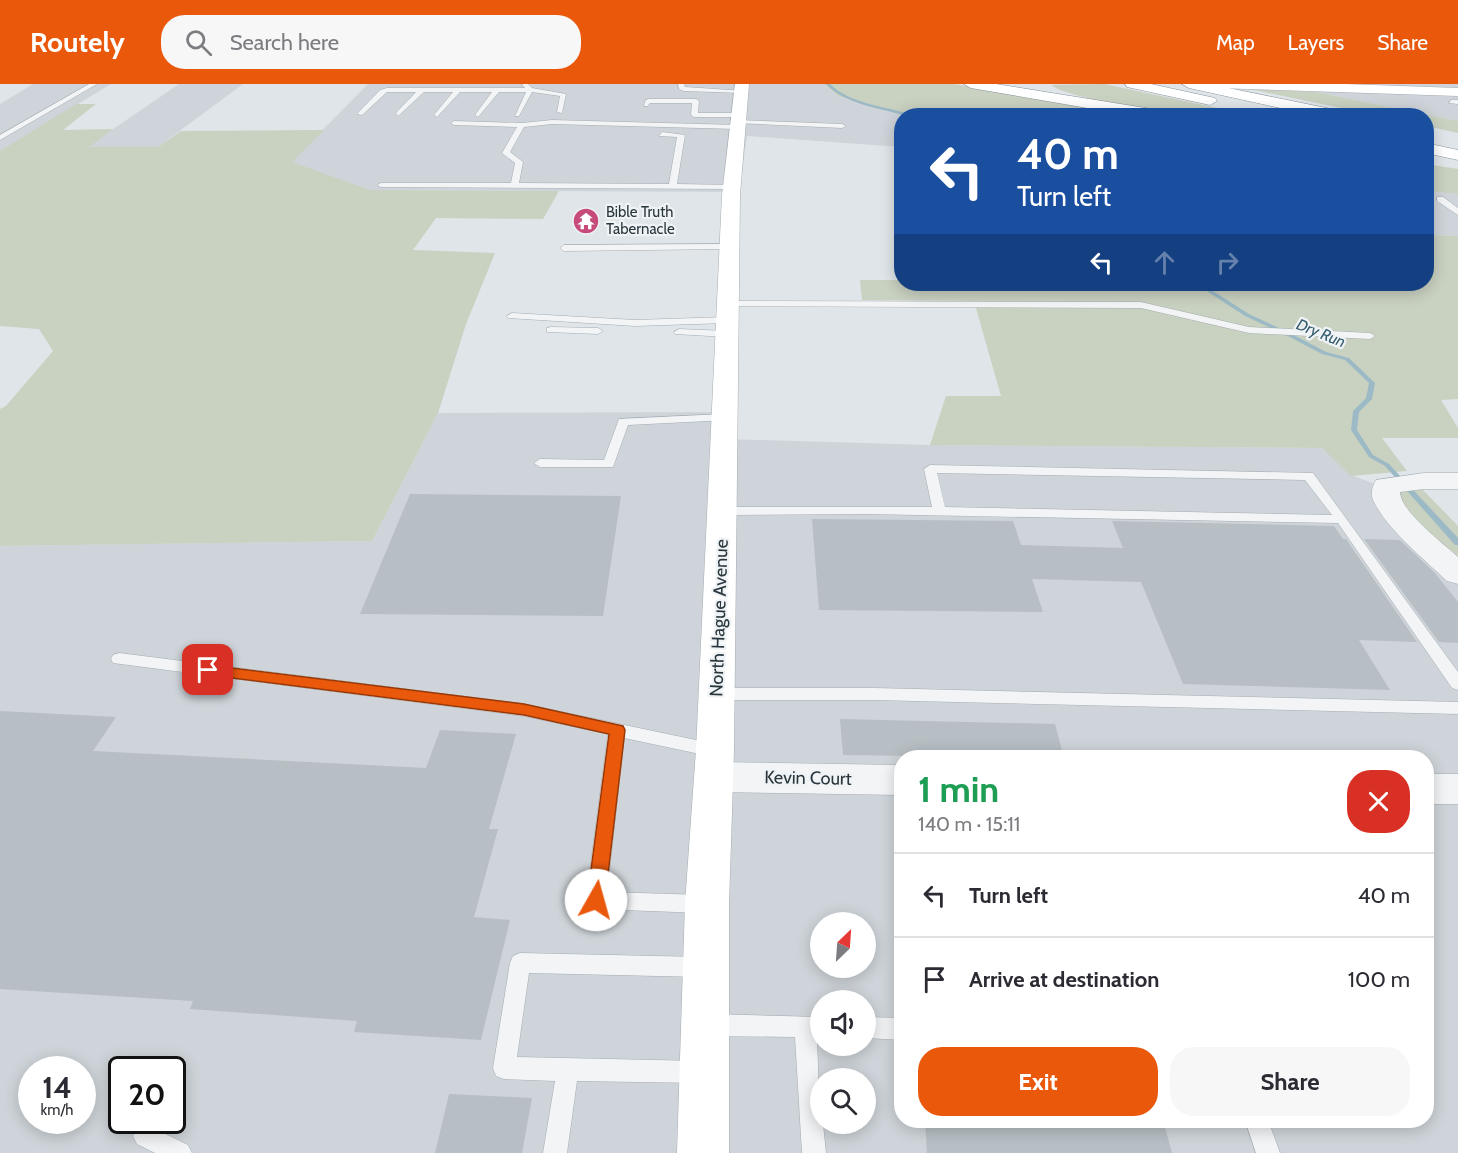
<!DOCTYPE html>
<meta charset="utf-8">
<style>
:root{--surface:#fff;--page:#f7f7f7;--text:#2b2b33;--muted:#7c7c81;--line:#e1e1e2;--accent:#ea580c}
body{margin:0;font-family:Cabin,sans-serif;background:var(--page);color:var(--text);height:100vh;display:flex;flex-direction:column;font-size:22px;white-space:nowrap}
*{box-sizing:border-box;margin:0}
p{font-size:20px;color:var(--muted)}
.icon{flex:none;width:33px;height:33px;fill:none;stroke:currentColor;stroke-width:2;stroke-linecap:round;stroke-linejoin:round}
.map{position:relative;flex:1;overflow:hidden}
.details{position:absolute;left:894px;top:666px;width:540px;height:378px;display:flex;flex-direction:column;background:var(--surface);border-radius:24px;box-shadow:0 3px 15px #0003}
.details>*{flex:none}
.guide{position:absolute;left:894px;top:24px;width:540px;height:183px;border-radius:24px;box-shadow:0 3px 15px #0003;background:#1a4fa0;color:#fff;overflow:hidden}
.needle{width:39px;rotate:25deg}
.tools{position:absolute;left:810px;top:828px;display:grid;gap:12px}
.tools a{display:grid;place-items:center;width:66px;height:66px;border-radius:50%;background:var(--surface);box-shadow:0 3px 15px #0003;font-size:30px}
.speed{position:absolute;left:18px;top:972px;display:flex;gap:12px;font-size:30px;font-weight:700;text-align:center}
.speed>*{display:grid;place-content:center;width:78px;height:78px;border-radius:50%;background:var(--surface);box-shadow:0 3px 15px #0003;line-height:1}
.speed small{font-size:15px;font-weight:400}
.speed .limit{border:3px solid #111;border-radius:9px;background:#fff;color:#111}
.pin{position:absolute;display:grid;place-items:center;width:51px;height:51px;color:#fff;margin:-26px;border-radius:12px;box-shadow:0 3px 9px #0006}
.me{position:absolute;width:66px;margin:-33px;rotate:7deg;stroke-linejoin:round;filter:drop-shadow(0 0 4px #0008)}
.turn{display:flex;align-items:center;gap:21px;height:126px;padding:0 24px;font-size:27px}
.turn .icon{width:78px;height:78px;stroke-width:2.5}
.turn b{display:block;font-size:42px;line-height:51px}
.lanes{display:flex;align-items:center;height:57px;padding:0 24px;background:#0003;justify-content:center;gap:30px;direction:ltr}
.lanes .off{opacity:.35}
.round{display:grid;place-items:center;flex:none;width:63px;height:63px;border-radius:24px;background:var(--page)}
.overview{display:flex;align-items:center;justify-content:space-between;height:102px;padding:0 24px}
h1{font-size:36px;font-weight:700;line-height:45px;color:#1e9e55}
.action{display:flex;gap:12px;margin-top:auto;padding:12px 24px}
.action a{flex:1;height:69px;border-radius:24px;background:var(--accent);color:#fff;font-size:24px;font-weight:700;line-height:69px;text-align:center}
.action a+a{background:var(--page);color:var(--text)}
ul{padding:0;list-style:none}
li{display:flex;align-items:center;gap:18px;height:84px;padding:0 24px;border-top:2px solid var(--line)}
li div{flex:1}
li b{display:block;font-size:22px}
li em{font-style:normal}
header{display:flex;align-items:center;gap:36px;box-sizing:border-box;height:84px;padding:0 30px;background:var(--accent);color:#fff}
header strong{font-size:28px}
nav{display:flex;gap:33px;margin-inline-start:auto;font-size:21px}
.search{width:420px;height:54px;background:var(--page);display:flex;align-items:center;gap:15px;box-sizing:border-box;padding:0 21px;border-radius:24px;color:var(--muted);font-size:22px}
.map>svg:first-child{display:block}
.built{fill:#ced4d9;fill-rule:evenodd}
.green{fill:#c9d1c1}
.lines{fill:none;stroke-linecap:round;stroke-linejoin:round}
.stream{fill:#9cbac6;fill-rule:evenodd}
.building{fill:#b7bfc4}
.lane-casing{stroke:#a5adb2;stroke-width:1}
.street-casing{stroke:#a5adb2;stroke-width:1}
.secondary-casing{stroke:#a5adb2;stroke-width:1}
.highway-casing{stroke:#88959d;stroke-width:1}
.lane{fill:#f2f4f6;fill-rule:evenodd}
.street{fill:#f2f4f6;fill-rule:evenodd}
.secondary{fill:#fff;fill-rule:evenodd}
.highway{fill:#fff;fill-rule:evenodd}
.route{fill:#ea580c;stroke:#983908;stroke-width:1.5}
.labels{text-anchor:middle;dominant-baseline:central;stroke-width:4.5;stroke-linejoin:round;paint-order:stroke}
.far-poi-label{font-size:15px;fill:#29363e;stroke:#eff3f5;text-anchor:start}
.far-water-label{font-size:16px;font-style:italic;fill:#365d70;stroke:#eff3f5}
.street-label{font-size:18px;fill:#29363e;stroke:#eff3f5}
</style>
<header>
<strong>Routely</strong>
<div class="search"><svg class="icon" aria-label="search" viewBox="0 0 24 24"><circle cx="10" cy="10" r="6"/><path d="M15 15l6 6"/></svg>Search here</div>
<nav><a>Map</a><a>Layers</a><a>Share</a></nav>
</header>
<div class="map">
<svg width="1458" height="1069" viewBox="0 0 1458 1069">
<rect width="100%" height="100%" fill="#dfe5e8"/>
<!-- built -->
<path class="built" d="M33,0H111L0,67V20Z
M179,0H243L158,63H87Z
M368,0H824L838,12L905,31L902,32L901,63L747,52L739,108L369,106L291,78Z
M1288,0H1458V37L1316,8Z
M1426,107L1458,110V152L1427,151Z
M726,328L725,355L930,361L1322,364L1351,391L1391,406L1458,475V1069H0V462L372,457L438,329ZM902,674H1426V1036H902ZM820,838H866V884H820ZM820,916H866V962H820ZM32,986H82V1036H32ZM122,986H172V1036H122ZM820,994H866V1040H820Z"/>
<!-- green -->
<path class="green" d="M824,0H954L1137,31H905L838,12Z
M1104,0L1251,31C1229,31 1207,33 1186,31C1165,29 1062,13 1052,1Z
M1249,5L1316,8L1458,37V49L1427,42L1426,32L1375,31Z
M76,20H96L63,46L113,45L89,63H158L181,47L324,46L292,78L370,106L559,107L543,135L436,134L413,166L495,169L466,240L438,329L372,457L0,462V325L6,322L53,267L39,245L0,242V67Z
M1426,80L1458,85V110L1427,107Z
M1427,151L1458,152V315L1441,316L1458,344V354H1382L1407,387L1351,392L1322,364L930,361L946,312H1001L974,217L862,216L860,196H901L902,200H1426Z
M1422,405L1458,442V475L1419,441L1391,406Z"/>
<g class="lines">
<!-- stream -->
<path class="stream" d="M826,0H830C849,20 890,23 916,32H908C882,25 844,20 826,0Z
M1196,200H1202L1249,230L1292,250L1326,268L1349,274L1374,298L1375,299L1372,315L1359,328L1357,346L1373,371L1389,380L1458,454V461H1455L1385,382L1369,373L1351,346L1353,327L1366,314L1369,299L1345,276L1322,270L1288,252L1245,232Z"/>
</g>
<!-- building -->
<path class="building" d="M410,410L621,412L603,532L360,530Z
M812,435L1013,437L1021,461L1123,464L1112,437L1334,442L1343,455H1346L1417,558L1359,556L1390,606L1183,600L1141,498L1032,495L1043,528L819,526Z
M1364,455L1400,456L1434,488L1458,518V559L1439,558Z
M0,627L116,633L93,667L426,684L440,646L516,650L489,745H498L474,833L510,836L481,956L354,948L357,937L190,925L193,917L0,905Z
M840,635L1055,640L1064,674L843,671Z
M449,1010L532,1014L522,1069H435Z
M925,1036H1163L1172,1069H927Z"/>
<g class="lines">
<defs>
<path id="lane" d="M89,0H97L0,56V51Z
M522,0H528L532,4L566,10L562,29L557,28L560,12L532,8L519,32H515L526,8H499L478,33L475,31L492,8H460L437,33L434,31L453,8H424L398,32L396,29L416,8H387L362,31L357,30L380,6L387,4H525Z
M678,0H684L685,3L745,7L742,9L684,7L679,5Z
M648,15H696L699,17L698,29H739L742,31L739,33H694L691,31L692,19H650L648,22H644L645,17Z
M1451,16H1458V20L1449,19Z
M552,36L737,41L741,43L737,45L552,40L524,43L510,68L523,78L519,99L669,100L677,53L659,52L662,48L685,51L677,100L732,101L736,103L732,105L381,103L377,101L381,99H511L515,79L502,69L517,43L454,41L451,39L454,37L522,39Z
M738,36L842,40L846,42L842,44L736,39Z
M1437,113H1443L1458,124V131L1437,117Z
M733,160V164L730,165L564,167L560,164L564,161Z
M728,217L1141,218L1249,243L1370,249L1375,252L1370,255L1249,249L1141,224L725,222L723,220Z
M512,229L635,236L727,233L732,236L727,239L635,242L508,234L507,232Z
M551,243L598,244L603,247L598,250L547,248V244Z
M679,245L727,247L732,250L727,253L675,250L674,248Z
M724,330L728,332V336L628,341L613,383H540L534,379L540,375L604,376L619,335Z
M930,381L1313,389L1458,588V606L1452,604L1338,439L867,430L722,431L715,427L722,423H932L924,385ZM937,389L1305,396L1332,431L945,423Z
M119,569L524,620L720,661L723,666L720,671L714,673L624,654L607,808L703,811L710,814L713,820L710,826L703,829L596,825L589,822L586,816L608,650L524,632L113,579L111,575L113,571Z
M716,604H874L1458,618V630L874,616H716L710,614L708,610L710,606Z
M520,869L701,873L708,876L711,883L708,890L701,893L529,889L517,973L700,977L708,980L711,988L708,996L700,999L577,997L567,1069H543L555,997L504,995L496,992L493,984L510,879L513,872Z
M709,930L820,933V953L817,954L820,1040H823L826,1069H802L795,953L709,952L701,949L698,941L701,933Z
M866,933L902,934V956L866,954Z
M1245,1036H1268L1280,1069H1256Z
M145,1040L188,1061L192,1069H155L137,1060L133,1052L137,1044Z"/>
<path id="street" d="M1424,389H1458V405H1424L1400,408C1400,427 1444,460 1458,473V500L1447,497C1425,476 1387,445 1374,418C1370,411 1372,402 1376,396Z
M714,678L902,681V711L714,708L701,703L696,693L701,683Z
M1426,690H1458V720H1426Z"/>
<path id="secondary" d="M735,0H749L740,111L734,666L729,820V1069H677L685,820L696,666L722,111Z
M1209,0H1344L1458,4V12L1216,4Z"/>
<path id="highway" d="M964,0H996L1164,27L1171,32H1134L971,4Z
M1125,0H1151L1215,14L1217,17L1210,21L1127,3Z
M1182,0H1209L1341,27L1348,32H1317L1189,4Z
M1426,59L1458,66V76L1426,69Z"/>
</defs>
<!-- lane casing -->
<use href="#lane" class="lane-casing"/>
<!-- street casing -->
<use href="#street" class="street-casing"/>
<!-- secondary casing -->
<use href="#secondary" class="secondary-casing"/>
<!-- highway casing -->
<use href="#highway" class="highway-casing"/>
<!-- lane -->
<use href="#lane" class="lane"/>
<!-- street -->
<use href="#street" class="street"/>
<!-- secondary -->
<use href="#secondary" class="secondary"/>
<!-- highway -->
<use href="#highway" class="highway"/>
</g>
<!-- route -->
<path class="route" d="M208,581L524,620L623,642L625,646L605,816L602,822L596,824L589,822L587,816L609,650L524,631L208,591L201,586Z"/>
<!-- icons -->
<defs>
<symbol id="temple-disc" viewBox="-11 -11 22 22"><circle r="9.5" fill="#c64b7b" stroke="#eff3f5"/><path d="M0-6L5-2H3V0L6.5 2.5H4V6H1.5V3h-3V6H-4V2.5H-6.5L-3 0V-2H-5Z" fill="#fff"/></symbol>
</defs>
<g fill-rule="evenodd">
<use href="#temple-disc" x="571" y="122" width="30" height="30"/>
</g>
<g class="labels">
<!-- far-poi labels -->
<g class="far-poi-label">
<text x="606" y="128">Bible Truth<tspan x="606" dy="17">Tabernacle</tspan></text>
</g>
<!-- far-water labels -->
<g class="far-water-label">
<text transform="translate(1321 249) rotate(22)">Dry Run</text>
</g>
<!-- street labels -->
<g class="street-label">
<text transform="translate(719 534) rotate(-88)">North Hague Avenue</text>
<text transform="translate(808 694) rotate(1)">Kevin Court</text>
</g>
</g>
</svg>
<div class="tools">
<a><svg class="needle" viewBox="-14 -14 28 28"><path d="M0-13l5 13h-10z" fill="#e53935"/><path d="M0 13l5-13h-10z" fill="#7c7c81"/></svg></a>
<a><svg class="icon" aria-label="sound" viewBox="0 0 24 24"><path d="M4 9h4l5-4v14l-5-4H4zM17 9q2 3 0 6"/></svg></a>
<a><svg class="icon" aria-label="search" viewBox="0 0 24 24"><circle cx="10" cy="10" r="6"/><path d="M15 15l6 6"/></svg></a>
</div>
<div class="speed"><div>14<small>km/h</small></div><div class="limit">20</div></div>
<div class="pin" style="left:208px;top:586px;background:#d93025"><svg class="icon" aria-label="arrive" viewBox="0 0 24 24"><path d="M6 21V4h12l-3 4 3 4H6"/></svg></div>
<svg class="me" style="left:596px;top:816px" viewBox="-20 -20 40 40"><circle r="19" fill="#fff"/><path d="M0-13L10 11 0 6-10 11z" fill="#ea580c"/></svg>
<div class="guide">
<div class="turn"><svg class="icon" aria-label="left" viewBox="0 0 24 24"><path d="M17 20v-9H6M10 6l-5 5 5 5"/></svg><div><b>40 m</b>Turn left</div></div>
<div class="lanes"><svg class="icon" aria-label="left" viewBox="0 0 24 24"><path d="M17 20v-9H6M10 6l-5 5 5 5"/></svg><svg class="icon off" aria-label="ahead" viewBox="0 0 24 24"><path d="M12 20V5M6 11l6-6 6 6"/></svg><svg class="icon off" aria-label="right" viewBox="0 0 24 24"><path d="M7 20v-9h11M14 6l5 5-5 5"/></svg></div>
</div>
<section class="details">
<div class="overview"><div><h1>1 min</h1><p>140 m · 15:11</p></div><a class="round" style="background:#d93025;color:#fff"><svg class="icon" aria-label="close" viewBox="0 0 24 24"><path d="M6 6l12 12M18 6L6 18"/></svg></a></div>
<ul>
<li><svg class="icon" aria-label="left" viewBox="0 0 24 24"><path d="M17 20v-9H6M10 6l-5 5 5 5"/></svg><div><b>Turn left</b></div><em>40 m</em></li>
<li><svg class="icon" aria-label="arrive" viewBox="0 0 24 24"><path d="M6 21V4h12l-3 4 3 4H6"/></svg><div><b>Arrive at destination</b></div><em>100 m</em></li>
</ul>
<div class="action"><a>Exit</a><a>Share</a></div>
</section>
</div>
